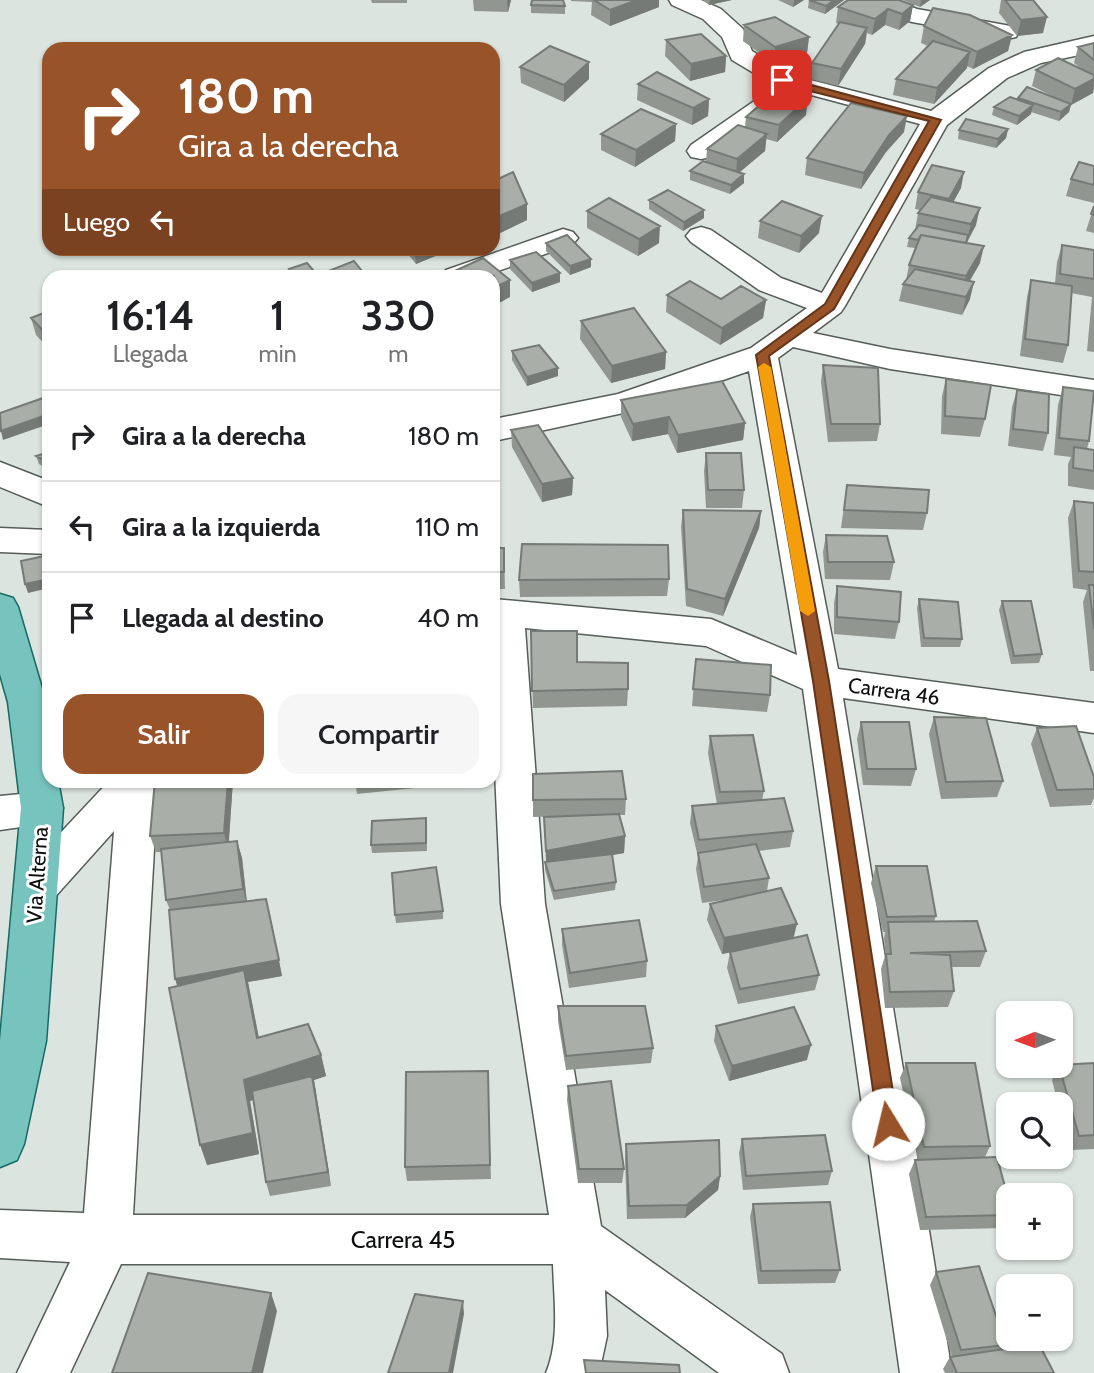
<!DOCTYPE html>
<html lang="es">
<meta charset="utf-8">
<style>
:root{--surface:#fff;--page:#f6f6f6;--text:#202124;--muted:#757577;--line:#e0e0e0;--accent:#995329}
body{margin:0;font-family:Cabin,sans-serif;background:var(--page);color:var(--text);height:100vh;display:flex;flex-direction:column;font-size:26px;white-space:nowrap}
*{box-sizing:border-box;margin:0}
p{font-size:23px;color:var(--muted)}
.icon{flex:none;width:38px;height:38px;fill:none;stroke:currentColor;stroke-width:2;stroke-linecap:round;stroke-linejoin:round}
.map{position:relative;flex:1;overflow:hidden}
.details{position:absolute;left:42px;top:270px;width:458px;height:518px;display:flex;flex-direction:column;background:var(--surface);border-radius:21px;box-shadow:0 2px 5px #0004}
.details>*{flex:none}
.hud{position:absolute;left:42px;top:42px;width:458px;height:214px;border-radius:21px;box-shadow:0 2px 5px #0004;background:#995329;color:#fff;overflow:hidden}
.needle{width:46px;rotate:269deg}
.controls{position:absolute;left:996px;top:1001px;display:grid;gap:14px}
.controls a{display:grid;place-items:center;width:77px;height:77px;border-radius:14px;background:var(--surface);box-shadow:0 2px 5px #0004;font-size:35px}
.pin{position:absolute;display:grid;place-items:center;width:60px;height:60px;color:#fff;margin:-30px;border-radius:14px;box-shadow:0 4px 10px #0006}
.me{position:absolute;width:77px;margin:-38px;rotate:351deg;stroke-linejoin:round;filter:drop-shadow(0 0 5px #0008)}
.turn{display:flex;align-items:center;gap:24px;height:147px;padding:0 21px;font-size:32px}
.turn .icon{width:91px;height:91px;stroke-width:2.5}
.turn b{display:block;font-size:49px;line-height:60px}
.then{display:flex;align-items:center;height:66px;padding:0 21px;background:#0003;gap:14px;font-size:26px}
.eta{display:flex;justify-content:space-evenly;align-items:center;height:119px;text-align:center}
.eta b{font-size:42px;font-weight:600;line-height:49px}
.primary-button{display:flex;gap:14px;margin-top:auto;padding:14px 21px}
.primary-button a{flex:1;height:80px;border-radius:21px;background:var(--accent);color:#fff;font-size:28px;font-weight:600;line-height:80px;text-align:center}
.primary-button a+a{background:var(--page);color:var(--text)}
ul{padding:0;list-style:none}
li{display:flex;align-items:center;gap:21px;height:91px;padding:0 21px;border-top:2px solid var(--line)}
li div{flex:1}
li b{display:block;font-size:26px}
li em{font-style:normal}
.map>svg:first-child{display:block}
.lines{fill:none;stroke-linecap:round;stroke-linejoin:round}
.minor-casing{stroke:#565d59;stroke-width:3}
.major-casing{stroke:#176a64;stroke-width:3}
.minor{fill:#fff;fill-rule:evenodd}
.major{fill:#77c3be;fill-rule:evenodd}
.wall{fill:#919690}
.shaded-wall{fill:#767a76}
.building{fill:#a9aea8;stroke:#767a76;stroke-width:2}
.route{fill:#995329;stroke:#63361b;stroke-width:2}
.slow{fill:#f59e0b}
.labels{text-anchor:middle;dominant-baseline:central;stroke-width:6;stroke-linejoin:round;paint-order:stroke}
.street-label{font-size:21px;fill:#0d100e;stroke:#fff}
.near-street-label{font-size:24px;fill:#0d100e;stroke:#fff}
</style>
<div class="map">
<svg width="1094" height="1373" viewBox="0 0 1094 1373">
<rect width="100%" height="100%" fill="#dce4e0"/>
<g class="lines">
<defs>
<path id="minor" d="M669,0H701L721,9L743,29L752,51L791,75L931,111L989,68L1024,52L1094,36V52L1041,63L1007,78L947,125L845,306L841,312L813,333L890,349L1094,380V400L890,369L793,347L778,358L838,669L1094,703V733L843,698L952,1373H900L803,689L706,646L525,628L545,904L601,1226L782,1354L789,1373H719L605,1290L607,1336L599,1373H546C560,1339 554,1301 553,1264H121L70,1373H17L70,1262L0,1258V1210L84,1213L114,831L53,899L38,904L23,899L17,886L23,873L110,780H158L133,1215H549L501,904L494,749V599L711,619L797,655L749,371L637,410L494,441V419L618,394L751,348L807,308L759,290L691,242L686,236L691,230L701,227L711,230L781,278L822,293L920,124L800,92L711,157L701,159L691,157L687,151L691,145L776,86L732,60L722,37L703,19L672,5Z
M856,0H892L917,9L1016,27L1019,32L1016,37L1007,39L912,22L859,5Z
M563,229L573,232L578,238L573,244L484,276H442L446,270Z
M0,462L49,481V507L0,487Z
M0,528L49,530V554L0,552Z
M42,792L57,796L63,808L57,820L42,824L0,830V796Z"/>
<path id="major" d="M0,594L13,598L18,607L46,702L49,780H58L63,808L46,1041L24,1144L17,1160L0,1167V1041L21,808L8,702L0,674Z"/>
</defs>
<!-- minor casing -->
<use href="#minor" class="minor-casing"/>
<!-- major casing -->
<use href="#major" class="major-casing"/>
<!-- minor -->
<use href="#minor" class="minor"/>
<!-- major -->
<use href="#major" class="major"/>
</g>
<!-- wall -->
<path class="wall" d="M371,0H407V3H372Z
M473,0H511L508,12L474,11Z
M571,0H659V7L610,26L591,15L592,2L571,1Z
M703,0H732L709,5Z
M778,0H804L793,7Z
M809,0H844L825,14L808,8Z
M903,0H930L920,7Z
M1001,0H1033L1043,33L1017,36L999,13Z
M531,5L565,6V14L531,13Z
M913,5L910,21L899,30L885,25L872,35L867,33L865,44L838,86L810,79L812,63L839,24L836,23L838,7Z
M744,25L809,37L807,53L773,63L743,41Z
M924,26L1012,35L1008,51L973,69L967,66V68L934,104L893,95L896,79L928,46L921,43Z
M666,40L726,56L725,72L690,81L665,56Z
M1094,43V89L1093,93L1071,105L1069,112L1059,121L1031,112V114L1017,125L992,115L994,107L1018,100V98L1060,100L1032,86L1036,70L1082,69L1074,63L1078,47Z
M589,62V79L564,102L521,83L520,67Z
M638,84L709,99L708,116L692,125L637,100Z
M806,115L777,142L766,139L765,151L739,173L744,174V183L730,194L690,180V171L706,162L707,149L745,127L746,117Z
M676,124L675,141L635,167L601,150V134Z
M1008,129L1006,138L996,148L958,139L959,130Z
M904,132L886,152L861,189L805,175L807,158Z
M1094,166V203L1066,196L1071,179Z
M494,181L527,204V220L496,235L494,233Z
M961,188L953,202L976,225L967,243L980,263L970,281V299L962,315L899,301L903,284L906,280L909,265L915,248L907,247L909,238L915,230L918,213L920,210L915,209L918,192Z
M649,200L704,210V218L683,231L649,209Z
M1094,206V233L1086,231Z
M587,211L659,243L638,256L587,228Z
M760,221L819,233L799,253L758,238Z
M546,243L591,267L570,275L546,251Z
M1062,245L1094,250V352L1087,351L1092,297L1071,293L1068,345L1063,363L1020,356L1027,297L1031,280L1055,283L1057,262Z
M403,248H445V252L416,264Z
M510,260L560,273V282L532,292L510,269Z
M667,295L766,300L763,318L720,345L666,312Z
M49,311V349L36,335L31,318Z
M581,321L666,352L665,369L611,383L580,339Z
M512,351L558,368V376L527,386L512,360Z
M823,365L880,424L877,441L828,442L821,382Z
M946,379L985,419L980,437L941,434L942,396Z
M1063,387L1089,441L1087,449L1094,450V490L1068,486V464L1071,457L1054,455L1058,405Z
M1017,390L1048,433L1043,451L1008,446L1012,407Z
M621,400L745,423L743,440L677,453L668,434L632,441L621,417Z
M511,430L573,478L572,495L542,502L512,447Z
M49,452V470L39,464L36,456Z
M706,453L744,490L742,508H706L704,471Z
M847,485L927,513L923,530L841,528Z
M1074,501L1094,503V671H1090L1083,602L1087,590L1073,588L1068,518Z
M683,510L761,511L759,528L723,616L686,606L681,527Z
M826,535L894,562L890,580L825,579L823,552Z
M494,548H504L505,589H494Z
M669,579L667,596L520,597L519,580Z
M837,586L899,622L895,639L834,634V603Z
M919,599L962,639L960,647H921L917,608Z
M1002,601L1042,654L1039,663L1011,664L999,610Z
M531,631L577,662L628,689L627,706L533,708Z
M696,659L770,695L767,712L692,706Z
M934,717L1003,781L997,797L941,799L929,734Z
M861,722L916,769L911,786L863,785L857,739Z
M1037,728L1094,777V798L1091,805L1050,807L1031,744Z
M710,736L764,791L762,800L793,831L790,847L759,851L769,878L767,891L794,938L819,975L815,990L738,1004L727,968L730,952L722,954L707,920L710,904L732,899L702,903L696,869L698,857L690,823L692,806L717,804L708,753Z
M533,774L626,799L625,815H619L625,836L624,853L612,855L616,882L615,890L554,900L545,870V862H546L544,817L576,816L533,817Z
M233,780L229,842L237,841L242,858L247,901L270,915L282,976L248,982L259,1038L321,1055L326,1076L314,1080L331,1186L270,1196L266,1182L253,1100L250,1101L259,1154L207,1165L177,986L170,910L166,900L161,852H156L150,836Z
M355,780H425V787L357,794Z
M427,827V851L372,853L371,845Z
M876,866L936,916L934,921L986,951L980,967H952L954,991L948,1007L885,1008L881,969L885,956L884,938L885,932H883L871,883Z
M443,911V919L396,923L395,915Z
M562,929L647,961L646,977L569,988L562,945Z
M558,1006L653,1048L651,1063L566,1070L558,1021Z
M716,1026L807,1060L729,1081L714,1041Z
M906,1063L990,1146L985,1157L1008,1198V1223L1005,1228L920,1230L909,1174L915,1160H918L900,1078Z
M1094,1063V1149L1071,1150L1060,1112V1104H1058L1052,1080L1059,1066Z
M488,1086L491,1179L407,1181L405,1167Z
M568,1086L624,1169L622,1183H578L567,1100Z
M742,1139L832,1171L828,1185L743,1190L739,1153Z
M626,1144L720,1176L718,1190L685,1218L627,1219L625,1158Z
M753,1204L840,1270L835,1283L758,1284L750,1217Z
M936,1272L1006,1345L1003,1349L1054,1373H945L943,1369L950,1357H952L930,1285Z"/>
<!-- shaded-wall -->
<path class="shaded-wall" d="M507,0H511L508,12Z
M637,0H659V7L610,26V10Z
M710,0H732L709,5Z
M794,0H804L793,7Z
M834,0H844L825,14L826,6Z
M921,0H930L920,7Z
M913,5L910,21L899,30L902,14Z
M888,9L885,25L872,35L875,19Z
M1047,17L1043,33L1017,36L1021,20Z
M867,28L865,44L838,86L841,69Z
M1012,35L1008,51L973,69L977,52Z
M809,37L807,53L773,63L775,47Z
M970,52L967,68L934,104L937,88Z
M726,56L725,72L690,81L691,64Z
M589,62V79L564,102V85Z
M1094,79L1093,93L1071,105L1075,89Z
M808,98L806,115L777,142L779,125Z
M709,99L708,116L692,125L693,108Z
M1071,104L1069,112L1059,121L1061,112Z
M1033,105L1031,114L1017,125L1019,116Z
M907,116L904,132L886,152L861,189L864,173L889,135Z
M676,124L675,141L635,167L636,150Z
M1008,129L1006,138L996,148L998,139Z
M767,134L765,151L736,175L737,159Z
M964,172L961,188L946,215L949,199Z
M744,174V183L730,194L731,185Z
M527,204V220L496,235L495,218Z
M980,208L976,225L967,241L962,258L971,224Z
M704,210V218L683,231L684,222Z
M822,216L819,233L799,253L801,236Z
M660,226L659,243L638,256L639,239Z
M984,246L980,263L962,293L966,276Z
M432,248H445V252L416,264L415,255Z
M454,248H465L455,253Z
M591,259V267L570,275V266Z
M560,273V282L532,292V283Z
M510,280V297L494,306V288Z
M974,282L970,299L962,315L966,297Z
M766,300L763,318L720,345L722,328Z
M666,352L665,369L611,383L612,366Z
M558,368V376L527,386V377Z
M49,414V424L3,440L1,431Z
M669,417L668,434L632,441L633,424Z
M745,423L743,440L677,453L678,435Z
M573,478L572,495L542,502V484Z
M761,511L759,528L723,616L725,599Z
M49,579V588L28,593L25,584Z
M228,780H233L228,850L224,833Z
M625,836L624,853L546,867V851Z
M237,841L242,858L247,905L243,889Z
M270,915L282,976L248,982L263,1060L180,994L175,979Z
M797,924L793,940L722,954L724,938Z
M811,1045L807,1060L729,1081L732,1066Z
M321,1055L326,1076L314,1080L331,1186L328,1172L313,1080L250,1101L259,1154L207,1165L200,1145L244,1080Z
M720,1176L718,1190L685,1218L687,1205Z
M271,1293L277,1311L263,1373H252Z
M463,1301L464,1314L453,1373H449Z"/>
<!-- building -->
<path class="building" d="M532,0H563L565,6L531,5Z
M594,0H637L610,10Z
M809,0H834L826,6Z
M848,0H899L913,5L902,14L888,9L875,19L838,7Z
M1005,0H1033L1047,17L1021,20Z
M933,8L970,15L1012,35L977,52L924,26Z
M775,17L809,37L775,47L744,25Z
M840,22L867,28L841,69L812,63Z
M701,34L726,56L691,64L666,40Z
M933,41L970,52L937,88L896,79Z
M1094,43V60L1078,47Z
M550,46L589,62L564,85L520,67Z
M1058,58L1094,75V79L1075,89L1036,70Z
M657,72L709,99L693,108L638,84Z
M1027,87L1071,104L1061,112L1018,98Z
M776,91L808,98L779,125L746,117Z
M1010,97L1033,105L1019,116L994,107Z
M851,103L907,116L889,135L864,173L807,158Z
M641,109L676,124L636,150L601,134Z
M966,119L1008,129L998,139L959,130Z
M738,125L767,134L737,159L707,149Z
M703,161L744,174L731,185L690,171Z
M1079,162L1094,166V185L1071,179Z
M932,165L964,172L949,199L918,192Z
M513,172L527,204L495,218L494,216V181Z
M668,190L704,210L684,222L649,200Z
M931,197L980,208L971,224L918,213Z
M609,198L660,226L639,239L587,211Z
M782,201L822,216L801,236L760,221Z
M1094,206V215L1091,214Z
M919,225L968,235L966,243L921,235L918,240L909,238Z
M567,235L591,259L570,266L546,243Z
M921,235L984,246L966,276L909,265Z
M1062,245L1094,250V279L1060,274Z
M410,248H432L415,255Z
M536,252L560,273L532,283L510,260Z
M483,258L510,280L494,288V276H444Z
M354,261L366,276H331L326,272Z
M307,263L318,276H295L289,269Z
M915,269L974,282L966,297L903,284Z
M1031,280L1072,286L1068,345L1025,339Z
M690,281L721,299L741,286L766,300L722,328L667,295Z
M634,308L666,352L612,366L581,321Z
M49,311V337L31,318Z
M539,345L558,368L527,377L512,351Z
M823,365L878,368L880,424H831Z
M946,379L991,385L985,419L945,416Z
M722,381L745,423L678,435L669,417L633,424L621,400Z
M1063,387L1094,391L1089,441L1059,438Z
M1017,390L1049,394L1048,433L1013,429Z
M46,397L49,401V414L1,431L0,413Z
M538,425L573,478L542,484L511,430Z
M1074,447L1094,450V471L1073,468Z
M49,452V463L36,456Z
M706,453H741L744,490H708Z
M847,485L929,490L927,513L844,510Z
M1074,501L1094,503V572L1079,571Z
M683,510L761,511L725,599L687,589Z
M826,535L887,536L894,562H828Z
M522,544L668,545L669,579L519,580Z
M494,548H504V572H494Z
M49,555V579L25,584L21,561Z
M1089,585H1094V629Z
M837,586L901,592L899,622L837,617Z
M919,599L958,602L962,639L924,638Z
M1002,601H1031L1042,654L1014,656Z
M46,606H49V628H48Z
M531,631H577V662L628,663V689L532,691Z
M696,659L771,665L770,695L693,689Z
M934,717L986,718L1003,781L946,782Z
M861,722H909L916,769H867Z
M1076,726L1094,777V789L1057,790L1037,728Z
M753,735L764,791L720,792L710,736Z
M622,771L626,799L533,800V774Z
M155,780H228L224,833L150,836Z
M784,798L793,831L699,840L692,806Z
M619,814L625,836L546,851L544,817Z
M426,818V843L371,845L372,821Z
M237,841L243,889L166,900L161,849Z
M756,844L769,878L704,887L698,853Z
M612,854L616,882L554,891L545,862Z
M876,866H927L936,916L887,917Z
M436,867L443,911L395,915L392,873Z
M781,888L797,924L724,938L710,904Z
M266,899L279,960L175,979L169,910Z
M639,920L647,961L570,973L562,929Z
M977,921L986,951L910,953L950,955L954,991L890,992L886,954H891L888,922Z
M807,935L819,975L740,989L730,952Z
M244,970L257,1038L308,1024L321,1055L244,1080L253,1133L200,1145L169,988Z
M558,1006H645L653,1048L566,1056Z
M794,1007L811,1045L732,1066L716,1026Z
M906,1063H975L990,1146L924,1147Z
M1094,1063V1135L1079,1136L1059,1066L1060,1065Z
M488,1071L490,1165L405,1167L406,1072Z
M312,1076L328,1172L266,1182L252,1091Z
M611,1081L624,1169H579L568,1086Z
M825,1135L832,1171L746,1176L742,1139Z
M719,1140L720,1176L687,1205L629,1206L626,1144Z
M997,1157L1008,1198V1215L926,1217L915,1160Z
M830,1202L840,1270L761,1271L753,1204Z
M979,1266L1006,1345L961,1350L936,1272Z
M148,1273L271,1293L252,1373H112Z
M415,1294L463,1301L449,1373H388Z
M1039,1344L1054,1373H957L950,1357Z
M584,1360L679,1365L680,1373H586Z"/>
<!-- route -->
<path class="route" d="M782,77L941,120L834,309L769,356L829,681L898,1124L895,1130L888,1133L881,1130L878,1124L813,681L756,355L825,304L929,121L778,83L777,80Z"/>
<!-- slow -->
<path class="slow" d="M764,363L771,367L815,611L808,616L800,611L758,367Z"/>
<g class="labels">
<!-- street labels -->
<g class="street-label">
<text transform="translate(894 691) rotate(8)">Carrera 46</text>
<text transform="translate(37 875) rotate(-86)">Via Alterna</text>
</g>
<!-- near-street labels -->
<g class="near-street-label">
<text x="403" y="1239">Carrera 45</text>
</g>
</g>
</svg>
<div class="controls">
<a><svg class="needle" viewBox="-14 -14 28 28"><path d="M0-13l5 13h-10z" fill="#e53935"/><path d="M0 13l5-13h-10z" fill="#757577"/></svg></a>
<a><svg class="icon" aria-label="search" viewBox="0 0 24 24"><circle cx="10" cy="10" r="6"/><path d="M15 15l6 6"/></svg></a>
<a>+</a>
<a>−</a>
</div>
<div class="pin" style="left:782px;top:80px;background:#d93025"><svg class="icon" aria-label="arrive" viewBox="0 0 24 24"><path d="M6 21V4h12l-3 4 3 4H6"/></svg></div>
<svg class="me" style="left:888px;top:1124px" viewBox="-20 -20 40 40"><circle r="19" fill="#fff"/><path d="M0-13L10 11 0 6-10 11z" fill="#995329"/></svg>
<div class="hud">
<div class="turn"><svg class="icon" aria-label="right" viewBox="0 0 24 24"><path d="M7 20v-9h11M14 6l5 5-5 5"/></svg><div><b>180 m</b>Gira a la derecha</div></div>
<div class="then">Luego<svg class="icon" aria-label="left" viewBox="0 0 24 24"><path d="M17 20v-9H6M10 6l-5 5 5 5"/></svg></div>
</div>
<section class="details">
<div class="eta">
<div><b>16:14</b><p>Llegada</p></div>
<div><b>1</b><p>min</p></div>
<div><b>330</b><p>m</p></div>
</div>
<ul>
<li><svg class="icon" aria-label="right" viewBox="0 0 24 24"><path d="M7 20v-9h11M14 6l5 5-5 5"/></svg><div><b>Gira a la derecha</b></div><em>180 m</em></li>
<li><svg class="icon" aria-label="left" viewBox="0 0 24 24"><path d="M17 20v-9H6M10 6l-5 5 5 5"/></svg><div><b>Gira a la izquierda</b></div><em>110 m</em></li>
<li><svg class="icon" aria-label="arrive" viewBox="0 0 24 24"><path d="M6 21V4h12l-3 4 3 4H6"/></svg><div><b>Llegada al destino</b></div><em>40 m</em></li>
</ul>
<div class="primary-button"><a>Salir</a><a>Compartir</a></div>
</section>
</div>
